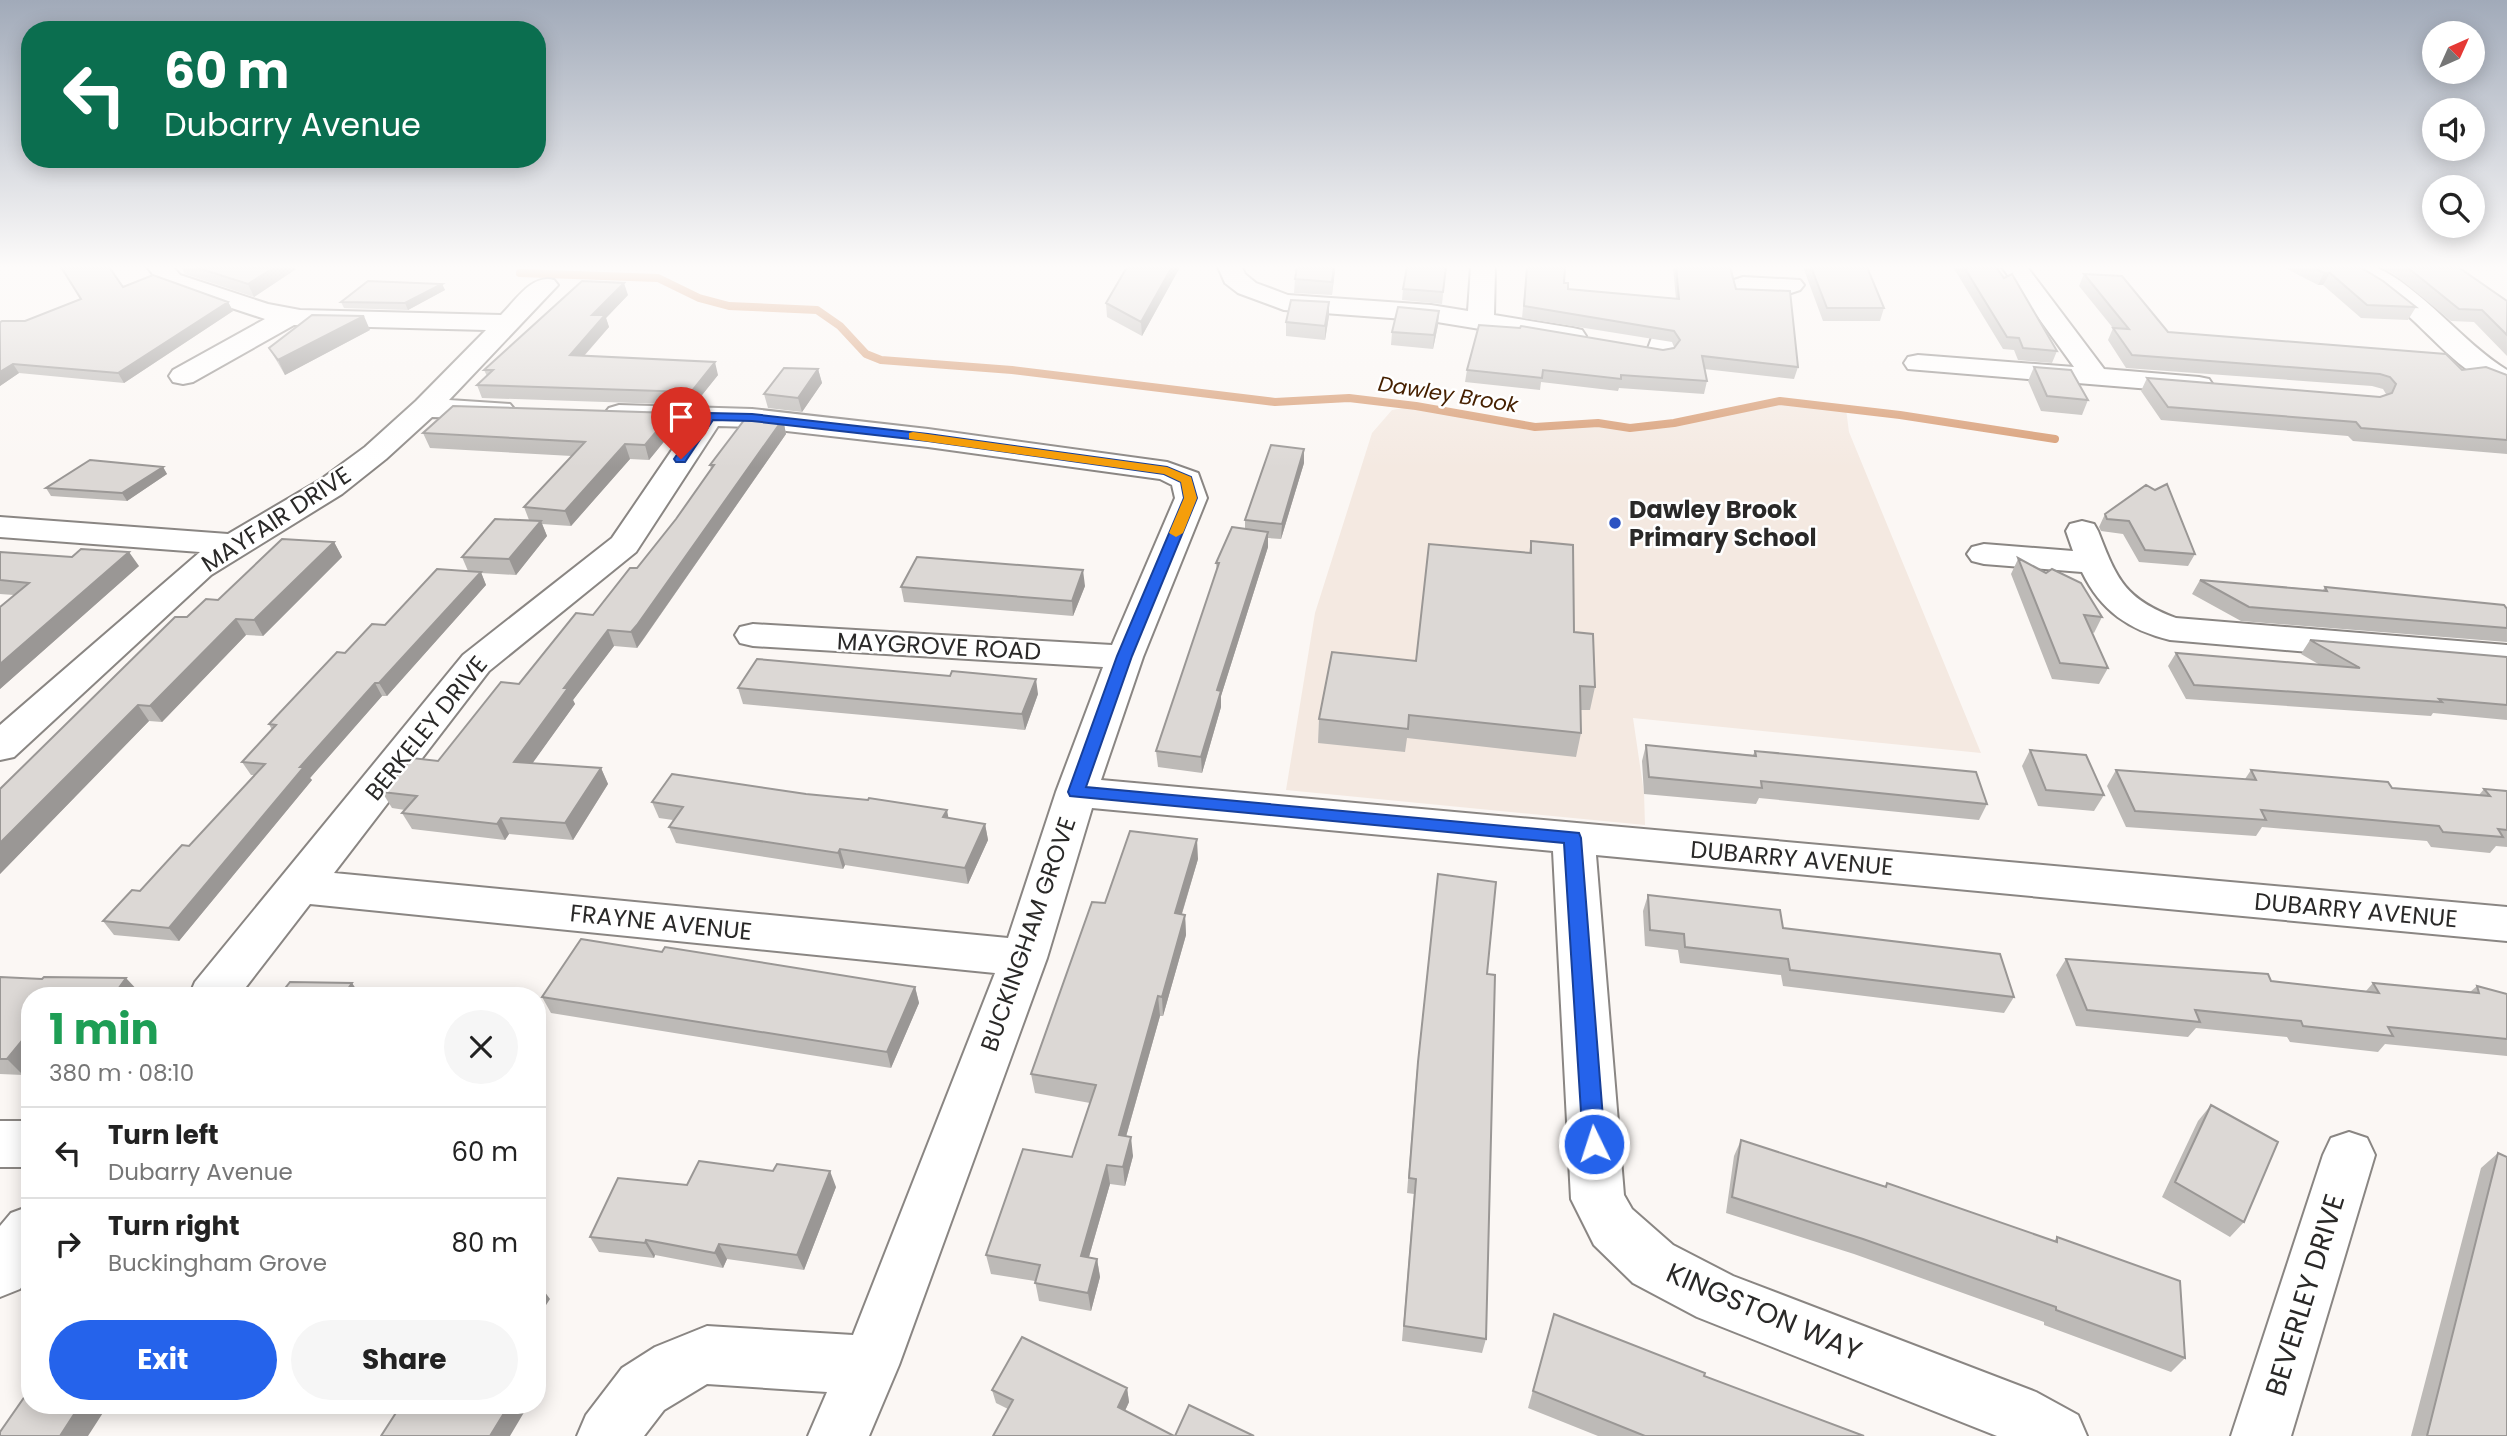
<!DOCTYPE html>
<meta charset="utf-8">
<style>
:root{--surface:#fff;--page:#f6f6f6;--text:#222;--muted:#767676;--line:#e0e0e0;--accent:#2563eb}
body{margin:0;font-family:Poppins,sans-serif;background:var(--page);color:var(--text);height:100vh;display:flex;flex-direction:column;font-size:26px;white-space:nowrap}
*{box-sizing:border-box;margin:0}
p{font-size:23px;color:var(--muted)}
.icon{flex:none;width:38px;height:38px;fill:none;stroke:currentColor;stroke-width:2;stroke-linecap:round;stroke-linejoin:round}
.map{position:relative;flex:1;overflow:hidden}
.sheet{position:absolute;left:21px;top:987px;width:525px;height:427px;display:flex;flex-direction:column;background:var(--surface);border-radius:28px;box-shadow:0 4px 18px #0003}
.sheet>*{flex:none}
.hud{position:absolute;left:21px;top:21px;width:525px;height:147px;border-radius:28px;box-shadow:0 4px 18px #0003;background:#0b6e4f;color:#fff;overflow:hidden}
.needle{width:46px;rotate:45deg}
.fabs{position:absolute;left:2422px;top:21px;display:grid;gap:14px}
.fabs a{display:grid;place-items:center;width:63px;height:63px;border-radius:50%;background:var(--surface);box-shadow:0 4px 18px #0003;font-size:35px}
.pin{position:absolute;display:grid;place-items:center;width:60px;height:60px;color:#fff;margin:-72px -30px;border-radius:50% 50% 50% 0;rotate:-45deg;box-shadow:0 0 7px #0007}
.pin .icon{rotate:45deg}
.me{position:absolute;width:77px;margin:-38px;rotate:356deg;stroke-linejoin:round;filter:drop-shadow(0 0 5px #0008)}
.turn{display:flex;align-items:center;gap:24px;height:147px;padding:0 28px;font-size:32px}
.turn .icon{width:91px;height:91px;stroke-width:2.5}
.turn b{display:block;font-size:49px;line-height:60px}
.round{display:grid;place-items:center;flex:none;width:74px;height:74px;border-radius:37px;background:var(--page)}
.head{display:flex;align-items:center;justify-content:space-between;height:119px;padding:0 28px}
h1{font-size:42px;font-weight:700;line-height:52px;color:#1e9e55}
.action{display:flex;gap:14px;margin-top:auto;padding:14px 28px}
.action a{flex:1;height:80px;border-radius:42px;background:var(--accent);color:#fff;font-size:28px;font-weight:700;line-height:80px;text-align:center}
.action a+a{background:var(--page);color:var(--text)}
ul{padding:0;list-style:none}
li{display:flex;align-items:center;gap:21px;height:91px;padding:0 28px;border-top:2px solid var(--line)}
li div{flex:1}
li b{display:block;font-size:26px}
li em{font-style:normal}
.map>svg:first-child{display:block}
.built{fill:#f4e9e1}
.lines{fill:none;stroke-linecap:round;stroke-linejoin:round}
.stream{stroke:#d79b72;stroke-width:8}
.street-casing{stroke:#8a8683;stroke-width:4}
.street{fill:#fff;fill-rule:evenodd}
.wall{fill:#bdbab7}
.shaded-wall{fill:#9a9795}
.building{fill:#dcd8d5;stroke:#9a9795;stroke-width:2}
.route{fill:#2563eb;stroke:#184099;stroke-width:2}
.slow{fill:#f59e0b}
.poi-dot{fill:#2c53c2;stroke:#fff;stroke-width:2.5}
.labels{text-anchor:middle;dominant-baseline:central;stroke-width:5;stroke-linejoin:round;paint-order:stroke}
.far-water-label{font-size:21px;font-style:italic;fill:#462000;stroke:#fff}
.poi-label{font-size:24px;font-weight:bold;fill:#2a2928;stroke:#fff;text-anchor:start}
.street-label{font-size:24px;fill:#2a2928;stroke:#fff}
.near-street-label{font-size:28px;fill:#2a2928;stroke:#fff}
</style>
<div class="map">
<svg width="2507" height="1436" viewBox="0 0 2507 1436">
<rect width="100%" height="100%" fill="#fbf7f4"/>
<!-- built -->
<path class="built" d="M1780,401L1846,409L1849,432L1981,753L1633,718L1644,793L1645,825L1286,790L1315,613L1372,433L1392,410L1416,406L1535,427L1598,423L1630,428L1674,423Z"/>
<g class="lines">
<!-- stream -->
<path class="stream" d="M520,273L658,278L699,298L729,306L817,310L840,326L866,354L881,360L1012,370L1275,402L1349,398L1416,406L1535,427L1598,423L1630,428L1674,423L1780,401L1900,415L2055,439"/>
<defs>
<path id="street" d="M147,267H173L180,275L268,304L300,310L501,315C516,300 532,274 554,280L558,285L449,400L510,404L515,410L510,416L500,419L432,417L386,459L342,494L211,575L14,757L0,760V725L200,552L0,537V517L228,534L320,480L365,447L416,401L486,330L294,325L193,382L183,384L173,382L169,376L173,370L265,319L162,285Z
M1218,267H1242L1245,274L1256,283L1288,295L1431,305L1468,311L1471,267H1495L1494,315L1573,328L1582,330L1586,336L1582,342L1573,344L1431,321L1284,310L1238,293L1225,283Z
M2002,267H2027L2104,369L2199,377L2209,379L2213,385L2209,391L2199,393L1908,369L1904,363L1908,357L1918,355L2074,367Z
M2344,267C2354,267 2367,265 2377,268C2420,286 2464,344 2507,370V390C2467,380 2435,339 2405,313C2387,297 2368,284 2347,272Z
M1743,277L1800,280L1804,285L1800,290L1791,293L1734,290L1730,285L1734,280Z
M1663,330L1672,332L1676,338L1675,351L1680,364L1676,370L1666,372L1656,370L1647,351L1654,332Z
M619,405L752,409L928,429L1167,462L1198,473L1207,498L1143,657L1101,780L2507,907V941L1596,855L1624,1195L1632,1209L1673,1245L1733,1276L2036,1392L2078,1415L2087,1436H1997L1697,1317L1633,1283L1594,1245L1571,1199L1553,851L1092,808L1047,958L899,1365L869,1436H808L827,1392L707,1384L664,1410L644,1436H577L586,1415L622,1368L655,1347L707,1326L853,1335L995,973L310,904L239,996H189L195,982L463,655L612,538L689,425L609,420L604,414L609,408ZM718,426L752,427L928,447L1160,479L1172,485L1175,498L1112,645L753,624L740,627L735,635L740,643L753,646L1103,667L1056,792L1008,938L334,873L489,671L636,552Z
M2082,521L2094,524L2098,531C2117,580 2125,599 2176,618L2507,645V669L2170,640C2129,630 2101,611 2082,572L1984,564L1972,561L1967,554L1972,547L1984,544L2073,551L2066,531L2070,524Z
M0,1121H30V1167H0Z
M2349,1132L2367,1138L2375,1155L2291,1436H2231L2323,1155L2331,1138Z
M30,1206V1275L20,1289L0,1297V1226L11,1213Z"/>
</defs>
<!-- street casing -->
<use href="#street" class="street-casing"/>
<!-- street -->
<use href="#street" class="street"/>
</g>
<!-- wall -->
<path class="wall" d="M181,267H295L296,269L254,297L185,274Z
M1180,267L1142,336L1107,317L1106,303Z
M1297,267H1335L1332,295L1294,293L1295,279Z
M1446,267L1442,304L1402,300L1403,289Z
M1527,267H1565L1564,283L1568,289L1676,299L1673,267H1730L1736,289L1798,367L1794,379L1704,369L1707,381L1704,394L1619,388L1618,391L1541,382L1540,390L1465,382L1467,370L1663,350L1674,347L1672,342L1522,318Z
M1803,267H1867L1884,308L1880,321H1823Z
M1953,267H1996L2057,351L2052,363L2018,360L2014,350L2003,349Z
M2283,267H2360L2416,307L2408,320L2361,318L2323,285H2318Z
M2379,267H2458L2507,301V356L2474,322L2451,321L2394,274Z
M2084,274L2168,332L2507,375V454L2353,441L2348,436L2161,420L2141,391L2147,378L2380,397L2386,394L2383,389L2372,386L2126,368L2108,340L2113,328L2079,286Z
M442,284L445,290L408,310L344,308L341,302Z
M123,287L228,302L233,311L124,383L19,373L0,386V322L25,321Z
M628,295L606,318L609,327L585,355L718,375L694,405L482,398L477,385L487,376L484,370Z
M1329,316L1325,340L1286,336V322Z
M1438,325L1433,349L1391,345L1392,332Z
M370,330L285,375L269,348Z
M2034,367L2088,400L2082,415L2041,411L2028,381Z
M818,369L822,383L802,412L768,408L764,394Z
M672,413L676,427L649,460L630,459L571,526L542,524L547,536L516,575L481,573L486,585L387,696H382L310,778L312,780L179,941L114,935L103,921L140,891L189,846L254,775H251L242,762L272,730L269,724L345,653L468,571L462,557L529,520L524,507L572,456L430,448L423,433Z
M783,419L786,434L643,640L637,648L614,646L573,700L575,704L532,763L601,768L608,784L573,840L509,834L505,840L412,829L402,813L405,810L392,808L382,792L438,761L593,615L637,568L676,519L711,469L710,465Z
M1304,449V463L1281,539L1268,538V547L1221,696V707L1202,773L1158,767L1156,751L1217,571L1216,563L1245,529V520Z
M163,467L167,474L127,501L51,496L46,488Z
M2146,485L2195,554L2188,566L2139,562L2123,534L2101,531L2099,527L2105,514Z
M1531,541L1574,632L1595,687L1590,710H1580L1581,733L1576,757L1407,738L1405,752L1318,743L1319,719L1416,661L1529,553Z
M334,542L342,557L263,636L246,635L162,722L149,721L0,874V789L218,600Z
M0,552L139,566L0,689V607L14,595L0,594Z
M2018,559L2102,617L2094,633L2092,632L2108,668L2099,684L2052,679L2011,574Z
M2200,580L2323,590L2325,587L2507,609V642L2241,621L2192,594Z
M1085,586L1073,616L904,602L901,587Z
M2310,640L2507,657V720L2433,713L2431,716L2186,699L2168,666L2176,653L2320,665L2301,654Z
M738,688L1038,694L1025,730L743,704Z
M1646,745L1753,755L1755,751L1987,804L1979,820L1759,798L1756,804L1644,794L1642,761Z
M2030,750L2104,795L2094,811L2038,806L2022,766Z
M2116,770L2245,779L2251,770L2392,788L2479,795L2484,789L2507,791V847L2496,846L2490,853L2431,847L2427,841L2262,827L2256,836L2126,827L2107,786Z
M652,802L948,818L985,824L988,840L968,884L845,865L843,869L676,843L669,827L673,820L659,818Z
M1198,859L1182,914L1185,915L1186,935L1163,1016H1160L1126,1137L1133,1156L1125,1186L1110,1184L1089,1257L1097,1259L1100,1277L1091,1311L1039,1301L1035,1281L991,1274L986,1255L1072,1157L1090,1103L1035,1093L1031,1074L1105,903Z
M1436,890L1487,974L1486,1339L1482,1353L1402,1341L1414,1194L1407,1193L1416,1078Z
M1648,895L1783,928L2014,997L2004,1013L1783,986L1781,975L1680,963L1678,950L1645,946L1643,911Z
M662,952L915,987L919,1003L891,1068L551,1013L542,997Z
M2066,959L2366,991L2373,983L2470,992L2477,986L2507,994V1056L2385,1044L2378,1052L2290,1042L2287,1037L2196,1028L2188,1037L2076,1026L2056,975Z
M0,977L141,994L139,996H30V1066L23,1075L0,1074Z
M2211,1105L2244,1222L2230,1237L2162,1197L2198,1121Z
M1741,1140L1885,1187L1887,1183L2054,1241L2057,1237L2185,1358L2171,1372L2044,1325V1322L1854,1254L1726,1213L1734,1156Z
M2498,1153L2507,1436H2411L2481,1168Z
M687,1185L836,1187L804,1270L727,1259L723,1268L655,1255L654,1258L599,1252L590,1237Z
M1554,1314L1704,1376L1864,1436H1598L1528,1408Z
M1127,1388L1129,1402L1125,1411L1008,1409L996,1403L992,1390Z"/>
<!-- shaded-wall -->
<path class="shaded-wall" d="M275,267H295L296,269L254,297L248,284Z
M1172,267H1180L1142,336L1141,322Z
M1334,267H1335V271L1332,295Z
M2324,273H2330L2323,285H2318Z
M624,283L628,295L606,318L609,327L574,367L570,355L592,315Z
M442,284L445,290L408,310L405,303Z
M228,302L233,311L124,383L118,373Z
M1329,302V316L1325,340V326Z
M1439,311L1438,325L1433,349L1434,335Z
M364,316L370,330L285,375L278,360Z
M715,362L718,375L694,405L691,392Z
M13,364L19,373L0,386V372Z
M818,369L822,383L802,412L798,398Z
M672,413L676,427L649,460L645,445Z
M783,419L786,434L637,648L631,632Z
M625,444L630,459L571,526L565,511Z
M1304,449V463L1281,539L1282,524Z
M163,467L167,474L127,501L122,493Z
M541,521L547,536L516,575L509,559Z
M1268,532V547L1221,696V707L1202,773L1201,757L1217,690Z
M334,542L342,557L263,636L254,620Z
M129,552L139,566L0,689V664Z
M1083,570L1085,586L1073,616L1072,601Z
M481,572L486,585L387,696L379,683Z
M236,619L246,635L162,722L150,706Z
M608,630L614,646L573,700L575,704L522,778L514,762L564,688Z
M1036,679L1038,694L1025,730L1022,714Z
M375,683L382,696L310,778L312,780L179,941L169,928L300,767Z
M138,705L149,721L0,874V843Z
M601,768L608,784L573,840L565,823Z
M947,810L950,826L943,817Z
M501,818L509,834L505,840L497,824Z
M985,824L988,840L968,884L965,868Z
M1197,839L1198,859L1176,933L1175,913Z
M840,849L845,865L843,869L838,853Z
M1185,915L1186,935L1163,1016L1162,997Z
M126,978L141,994L139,996H113Z
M352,983L361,996H343Z
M915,987L919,1003L891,1068L887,1052Z
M1158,996L1160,1016L1121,1154L1119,1135Z
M30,1031V1066L23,1075L7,1059Z
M1131,1137L1133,1156L1125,1186L1123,1167Z
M1107,1165L1110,1184L1084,1274L1081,1256Z
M830,1171L836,1187L804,1270L797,1255Z
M646,1240L655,1255L654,1258L645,1243Z
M719,1244L727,1259L723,1268L715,1253Z
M1097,1259L1100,1277L1091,1311L1088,1293Z
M539,1284L550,1299L537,1319V1288Z
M1127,1388L1129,1402L1120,1421L1118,1407Z
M80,1405H108L88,1436H60Z
M509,1405H523L526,1409L510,1436H490Z"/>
<!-- building -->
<path class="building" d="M61,267H109L123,287L153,275L228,302L118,373L13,364L0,372V322L2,321H25L81,299Z
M195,267H275L248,284Z
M1127,267H1172L1141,322L1106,303Z
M1297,267H1334L1332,282L1295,279Z
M1407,267H1446L1443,292L1403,289Z
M1527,267H1565L1564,283H1568V289L1679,299L1676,267H1730L1736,289L1790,291L1798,367L1702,356L1707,381L1621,375V379L1543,370L1542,378L1467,370L1479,325L1520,328L1521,326L1663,350L1674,348L1680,340L1674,331L1524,306Z
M1811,267H1867L1884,308H1827Z
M1964,267H1996L2004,278L2012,274L2057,351L2023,348L2019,338L2007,337Z
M2312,267H2360L2383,281L2416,307L2367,305L2330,273H2324Z
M2407,267H2458L2507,301V335L2482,310L2459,309Z
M2084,274L2122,276L2168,332L2446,354L2462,370L2486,367L2507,375V440L2361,428L2356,422L2168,407L2147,378L2380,397L2392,393L2396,384L2390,377L2380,374L2132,355L2113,328L2129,329Z
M368,281L442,284L405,303L341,302Z
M582,281L624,283L592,315H605L570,355L715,362L691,392L477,385L493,370H484Z
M1291,300L1329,302L1325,326L1286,322Z
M1398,307L1439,311L1434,335L1392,332Z
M312,315L364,316L278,360L269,348Z
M2034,367L2071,370L2088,400L2047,396Z
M784,368L818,369L798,398L764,394Z
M453,406L672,413L645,445L625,444L565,511L524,507L585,442L423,433Z
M748,415L783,419L637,625L631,632L608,630L564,688H568L514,762L601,768L565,823L501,818L497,824L402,813L417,796L382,792L412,758L438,761L501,682L519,684L576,613L593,615L630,568H637L676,519L714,465H710Z
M1271,445L1304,449L1282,524L1245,520Z
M90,460L163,467L122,493L46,488Z
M2167,484L2195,554L2145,550L2129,521L2107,519L2105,514L2146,485L2155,490Z
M495,519L541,521L509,559L462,557Z
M1232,527L1268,532L1217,690L1221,691L1201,757L1156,751L1219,563H1216Z
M282,539L334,542L254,620L236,619L150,706L138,705L0,843V789L175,617H187L206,599L218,600Z
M1531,541L1573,545L1574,632L1593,634L1595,687L1580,686L1581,733L1409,715L1408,729L1319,719L1332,652L1416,661L1429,544L1531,553Z
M81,549L129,552L0,664V607L29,583L0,580V552L72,557Z
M917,557L1083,570L1072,601L901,587Z
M2018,558L2046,573L2052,569L2081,583L2102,617L2084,615L2108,668L2060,663Z
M437,569L481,572L379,683H375L300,767H304L169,928L103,921L132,890L140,891L182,845L189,846L265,764L242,762L276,725L269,724L337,652L345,653L372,624L385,625Z
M2200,580L2327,591L2325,587L2504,605L2507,609V628L2249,607Z
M2310,640L2507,657V705L2439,699L2442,702L2194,685L2176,653L2360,668Z
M757,659L950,676L952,671L1036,679L1022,714L738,688Z
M1646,745L1756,756L1755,751L1976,772L1987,804L1761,781L1762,788L1649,777Z
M2030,750L2086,755L2104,795L2046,790Z
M2116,770L2256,780L2251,770L2388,782L2392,788L2490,796L2484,789L2507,791V830L2498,829L2503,837L2443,832L2439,826L2261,810L2266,820L2135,811Z
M672,774L806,794L868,800L869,798L947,810L943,817L985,824L965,868L840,849L838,853L669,827L683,807L652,802Z
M1130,831L1197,839L1175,913L1185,915L1162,997L1158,996L1119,1135L1131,1137L1123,1167L1107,1165L1081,1256L1097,1259L1088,1293L1035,1283L1040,1265L986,1255L1023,1149L1072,1157L1096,1085L1031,1074L1092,902L1105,903Z
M1438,874L1496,882L1487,974L1495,975L1486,1339L1404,1326L1416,1179L1409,1178L1418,1062Z
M1648,895L1780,910L1783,928L2000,954L2014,997L1790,970L1788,959L1685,947L1684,934L1650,930Z
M581,939L662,952L665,947L915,987L887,1052L542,997Z
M2066,959L2268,974L2271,981L2379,993L2373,983L2479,993L2477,986L2507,994V1039L2388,1027L2393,1036L2303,1026L2301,1021L2195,1010L2200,1022L2087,1010Z
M0,977L42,979L44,977L126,978L113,996H30V1031L7,1059H0Z
M290,982L352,983L343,996H279Z
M2211,1105L2278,1142L2244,1222L2175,1182Z
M1741,1140L1886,1187L1887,1183L2057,1242V1237L2180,1281L2185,1358L2056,1310V1307L1863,1239L1732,1197Z
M2498,1153L2507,1157V1436H2427Z
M699,1161L773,1171L777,1164L830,1171L797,1255L719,1244L715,1253L646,1240L645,1243L590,1237L618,1178L687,1185Z
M1554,1314L1705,1373L1704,1376L1864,1436H1645L1533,1391Z
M1022,1337L1127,1388L1118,1407L1174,1436H993L1013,1400L992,1390Z
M30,1389V1405H80L60,1436H0V1432Z
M401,1405H509L490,1436H381Z
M1189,1405L1254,1436H1175Z"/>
<!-- sky -->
<linearGradient id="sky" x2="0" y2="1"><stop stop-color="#a1aab9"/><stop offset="0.57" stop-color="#fdfbfa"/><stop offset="1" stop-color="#fdfbfa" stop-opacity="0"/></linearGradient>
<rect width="2507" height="468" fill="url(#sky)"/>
<!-- route -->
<path class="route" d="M709,413L752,414L928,434L1167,467L1191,477L1197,498L1132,656L1086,787L1579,833L1581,838L1605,1144L1601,1150L1594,1153L1586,1150L1583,1144L1564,843L1070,796L1068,792L1117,656L1184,498L1181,482L1164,474L928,441L752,421L713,420L685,462H676L674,459L705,414Z"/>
<!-- slow -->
<path class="slow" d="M913,432L1167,467L1191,477L1197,498L1183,533L1176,537L1169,533L1184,498L1181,482L1164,474L909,439V433Z"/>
<!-- markers -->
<circle class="poi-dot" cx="1615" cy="523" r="7"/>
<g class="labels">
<!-- far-water labels -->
<g class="far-water-label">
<text transform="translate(1448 394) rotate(9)">Dawley Brook</text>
</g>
<!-- poi labels -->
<g class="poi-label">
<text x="1629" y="509">Dawley Brook<tspan x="1629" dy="28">Primary School</tspan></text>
</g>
<!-- street labels -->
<g class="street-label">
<text transform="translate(276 519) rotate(-33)">MAYFAIR DRIVE</text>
<text transform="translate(939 646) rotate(3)">MAYGROVE ROAD</text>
<text transform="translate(426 728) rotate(-51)">BERKELEY DRIVE</text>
<text transform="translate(1792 858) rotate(5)">DUBARRY AVENUE</text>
<text transform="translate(2356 910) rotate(5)">DUBARRY AVENUE</text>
<text transform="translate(661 922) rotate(6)">FRAYNE AVENUE</text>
<text transform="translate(1028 934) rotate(-71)">BUCKINGHAM GROVE</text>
</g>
<!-- near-street labels -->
<g class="near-street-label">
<text transform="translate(2305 1295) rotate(-73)">BEVERLEY DRIVE</text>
<text transform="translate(1764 1312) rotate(23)">KINGSTON WAY</text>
</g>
</g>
</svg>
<div class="fabs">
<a><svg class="needle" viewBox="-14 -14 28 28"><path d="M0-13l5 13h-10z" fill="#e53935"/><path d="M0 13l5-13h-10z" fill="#767676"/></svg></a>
<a><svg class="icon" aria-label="sound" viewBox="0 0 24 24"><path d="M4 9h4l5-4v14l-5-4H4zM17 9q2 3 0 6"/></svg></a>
<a><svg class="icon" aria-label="search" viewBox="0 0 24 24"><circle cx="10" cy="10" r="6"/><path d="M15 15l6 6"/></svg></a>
</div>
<div class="pin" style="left:681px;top:459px;background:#d93025"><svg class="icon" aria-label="arrive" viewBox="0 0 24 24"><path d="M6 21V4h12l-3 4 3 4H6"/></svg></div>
<svg class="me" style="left:1594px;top:1144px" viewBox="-20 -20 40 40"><circle r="17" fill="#2563eb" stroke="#fff" stroke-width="3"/><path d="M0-11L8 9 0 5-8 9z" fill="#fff"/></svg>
<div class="hud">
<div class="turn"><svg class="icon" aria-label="left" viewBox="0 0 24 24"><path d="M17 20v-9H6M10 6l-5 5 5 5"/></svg><div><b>60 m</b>Dubarry Avenue</div></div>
</div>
<section class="sheet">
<div class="head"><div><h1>1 min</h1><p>380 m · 08:10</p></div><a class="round"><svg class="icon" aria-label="close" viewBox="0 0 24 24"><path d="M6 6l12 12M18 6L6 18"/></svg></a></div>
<ul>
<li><svg class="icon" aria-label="left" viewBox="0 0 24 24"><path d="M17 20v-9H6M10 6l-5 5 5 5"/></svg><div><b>Turn left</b><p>Dubarry Avenue</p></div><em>60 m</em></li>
<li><svg class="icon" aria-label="right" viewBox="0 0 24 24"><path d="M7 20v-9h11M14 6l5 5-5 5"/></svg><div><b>Turn right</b><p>Buckingham Grove</p></div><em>80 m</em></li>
</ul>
<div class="action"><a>Exit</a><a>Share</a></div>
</section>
</div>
